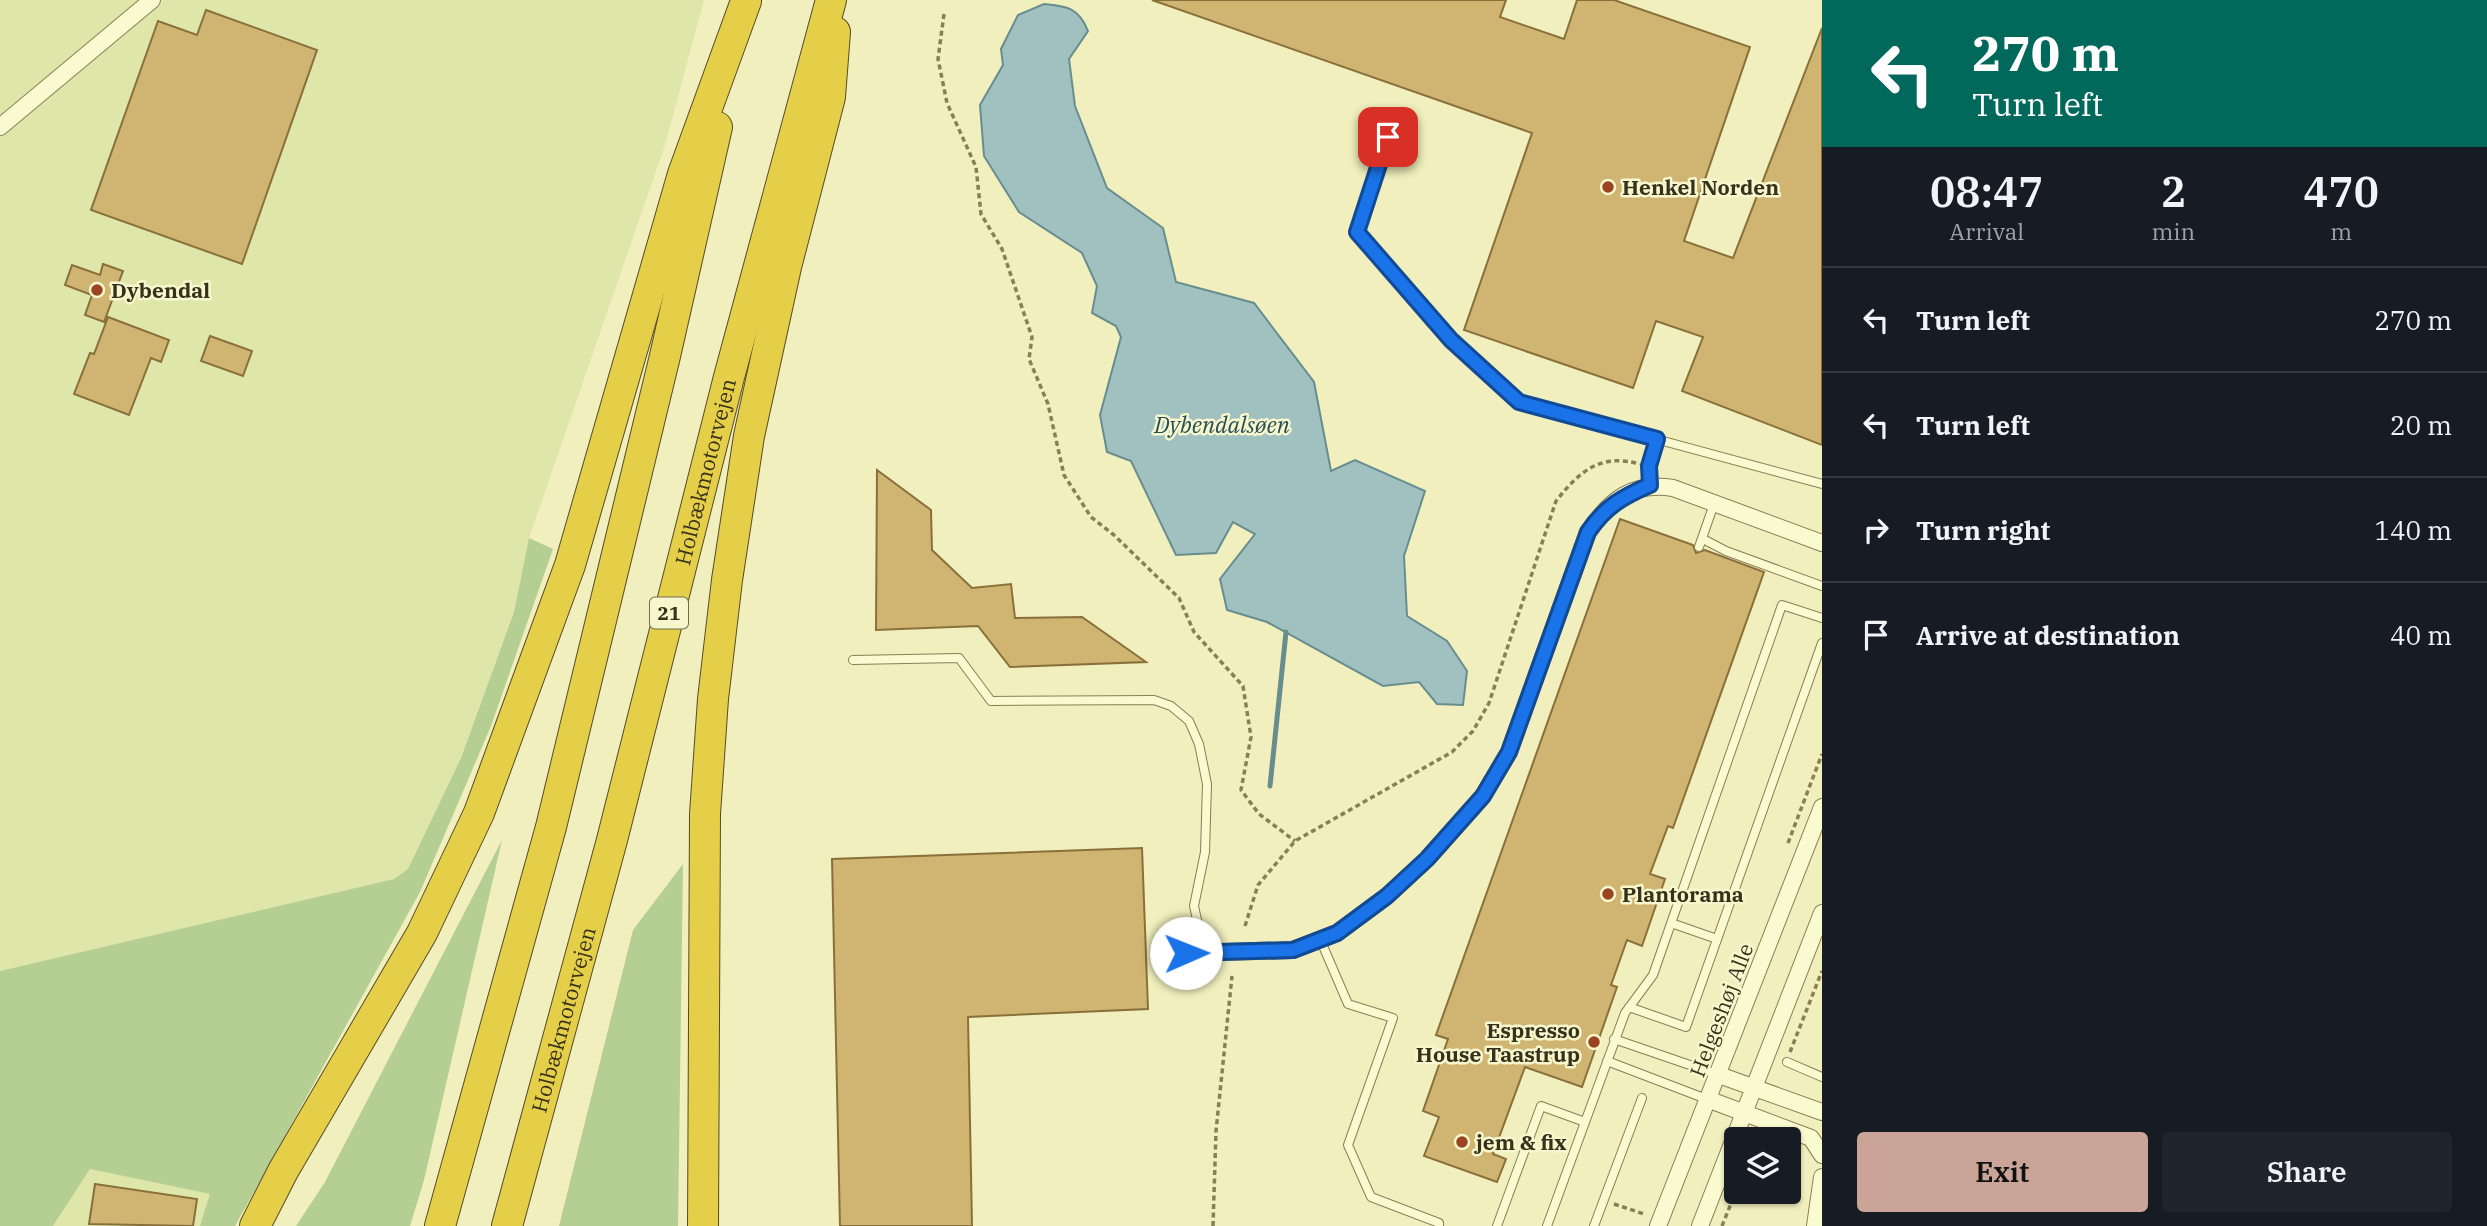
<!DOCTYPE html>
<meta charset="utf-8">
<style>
:root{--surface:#171b24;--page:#20242c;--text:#f1f3f6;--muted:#9ea1a6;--line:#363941;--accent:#caa497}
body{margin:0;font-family:"IBM Plex Serif",serif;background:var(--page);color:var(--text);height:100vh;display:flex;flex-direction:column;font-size:26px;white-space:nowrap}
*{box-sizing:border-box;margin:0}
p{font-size:23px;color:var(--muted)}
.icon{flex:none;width:38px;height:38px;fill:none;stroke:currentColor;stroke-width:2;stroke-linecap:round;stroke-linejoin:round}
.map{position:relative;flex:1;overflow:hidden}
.drawer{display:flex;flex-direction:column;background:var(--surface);width:665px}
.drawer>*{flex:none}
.guide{background:#00695c;color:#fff;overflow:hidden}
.fabs{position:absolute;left:1724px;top:1127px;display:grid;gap:14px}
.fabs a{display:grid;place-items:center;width:77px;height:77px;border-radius:7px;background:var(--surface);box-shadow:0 2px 5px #0004;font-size:35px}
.pin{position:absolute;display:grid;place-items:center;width:60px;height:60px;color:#fff;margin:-30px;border-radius:14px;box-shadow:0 4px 10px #0006}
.me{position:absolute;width:77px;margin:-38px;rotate:89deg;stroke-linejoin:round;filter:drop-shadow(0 0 5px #0008)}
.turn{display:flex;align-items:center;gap:24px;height:147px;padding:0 35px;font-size:32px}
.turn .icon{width:91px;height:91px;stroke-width:2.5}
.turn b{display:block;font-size:49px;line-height:60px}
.eta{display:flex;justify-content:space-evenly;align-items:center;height:119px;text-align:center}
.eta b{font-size:42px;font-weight:600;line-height:49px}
.primary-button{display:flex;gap:14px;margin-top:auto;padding:14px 35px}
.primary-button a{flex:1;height:80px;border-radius:7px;background:var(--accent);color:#111;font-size:28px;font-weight:600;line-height:80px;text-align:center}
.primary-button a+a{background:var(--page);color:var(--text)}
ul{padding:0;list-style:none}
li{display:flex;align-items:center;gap:21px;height:105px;padding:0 35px;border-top:2px solid var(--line)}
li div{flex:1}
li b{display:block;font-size:26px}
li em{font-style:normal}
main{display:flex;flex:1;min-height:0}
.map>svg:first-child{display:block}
.farmland{fill:#dee6aa}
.green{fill:#b5ce91}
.water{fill:#a1c1c1;stroke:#688d8f;stroke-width:2}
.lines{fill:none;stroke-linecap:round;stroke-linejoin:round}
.stream{stroke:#688d8f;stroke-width:5}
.building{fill:#d0b471;stroke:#89703a;stroke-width:2}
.lane-casing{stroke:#887f55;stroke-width:10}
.street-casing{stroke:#887f55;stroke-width:18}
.highway-casing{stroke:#554b2a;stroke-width:32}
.path{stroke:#887f55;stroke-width:3.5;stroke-dasharray:5 3.5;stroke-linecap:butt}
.lane{stroke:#fafad0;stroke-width:8}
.street{stroke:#fafad0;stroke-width:16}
.highway{stroke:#e5ce48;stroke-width:30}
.route-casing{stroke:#114b97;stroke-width:18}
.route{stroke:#1a73e8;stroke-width:12}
.poi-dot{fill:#9a4422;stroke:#f7f7cd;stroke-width:2.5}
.labels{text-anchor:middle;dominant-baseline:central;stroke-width:5;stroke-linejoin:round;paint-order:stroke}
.shield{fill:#f7f7cd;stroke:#716c50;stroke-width:2}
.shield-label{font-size:19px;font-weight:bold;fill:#37311b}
.poi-label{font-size:21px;font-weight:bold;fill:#37311b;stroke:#f7f7cd;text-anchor:start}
.street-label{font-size:21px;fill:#37311b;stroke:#f7f7cd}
.water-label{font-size:23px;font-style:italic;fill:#294d57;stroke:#f7f7cd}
</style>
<main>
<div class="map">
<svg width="1822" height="1226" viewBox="0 0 1822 1226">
<rect width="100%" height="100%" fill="#f0efbd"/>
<!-- farmland -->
<path class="farmland" d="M0,0H704L665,145L529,538L514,612L461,758L408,869L394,879L0,971Z
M90,1169L211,1194L200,1226H53Z"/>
<!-- green -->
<path class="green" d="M529,538L553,549L491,726L420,892L235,1226H200L210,1194L90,1169L53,1226H0V971L394,879L408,869L461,758L514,612Z
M502,840L424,1180L410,1226H296L325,1182Z
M683,864L678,1226H559L633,930Z"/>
<!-- water -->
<path class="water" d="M1044,4C1067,6 1079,8 1088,31L1069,59L1075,106L1107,188L1163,228L1176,282L1254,303L1314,382L1331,471L1355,460L1425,491L1404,556L1407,616L1447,641L1467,671L1463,705L1437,704L1419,682L1383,686L1267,622L1227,610L1220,579L1255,534L1233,522L1216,553L1176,555L1131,461L1107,452L1100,415L1121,337L1116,326L1092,313L1097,286L1082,253L1019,212L984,156L980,105L1003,65L1001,49L1018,15Z"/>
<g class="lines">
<!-- stream -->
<path class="stream" d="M1270,786L1286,632"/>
</g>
<!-- building -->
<path class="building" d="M1152,0H1506L1500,17L1564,39L1577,0H1614L1750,47L1684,241L1733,258L1822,28V445L1682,391L1703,337L1656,321L1633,388L1464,330L1532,133Z
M206,10L317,50L242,264L91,210L158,21L197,35Z
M103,264L123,271L104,322L85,315L92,295L65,285L72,265L100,275Z
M108,317L169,340L161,362L151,358L129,415L74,394L90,353L94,354Z
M210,336L252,351L243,376L201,361Z
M877,470L931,510L932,550L972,588L1011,584L1015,618L1082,617L1146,662L1010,667L978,626L876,630Z
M1620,519L1693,545L1696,553L1705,550L1764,572L1673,828L1668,826L1650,874L1665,879L1642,946L1627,940L1611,985L1617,987L1582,1087L1525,1067L1493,1154L1506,1159L1497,1182L1424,1156L1439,1117L1423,1111L1448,1039L1436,1035Z
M1142,848L1148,1009L968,1017L972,1226H840L832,859Z
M95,1184L197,1199L193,1226L89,1224Z"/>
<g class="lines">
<defs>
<path id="lane" d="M1388,137L1357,232L1451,340L1519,402L1822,484
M1650,485L1649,466L1657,439
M1703,539L1726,551L1822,586
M1699,547L1715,501
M853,660L959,658L991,701L1154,700L1171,706L1189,721L1199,744L1207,784L1205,852L1194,906L1204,952
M1671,923L1717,939
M1320,939L1348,1004L1393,1018L1348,1145L1371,1197L1439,1223V1226
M1629,1007L1686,1027L1822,643
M1614,1039L1719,1075
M1607,1061L1709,1100
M1787,1062L1822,1077
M1497,1226L1541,1106L1585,1122
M1547,1226L1625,1013L1653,975L1782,605L1822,618
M1594,1226L1642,1098"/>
<path id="street" d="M0,127L152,0
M1187,953L1293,950L1337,933L1387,896L1427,859L1483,796L1509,752L1588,532C1611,499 1632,482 1673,488L1822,543
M1719,1075L1822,1112
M1710,1100L1811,1138L1822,1155
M1658,1226L1822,807
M1700,1226L1822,913
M1815,1226L1822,1177"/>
<g id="highway">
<path d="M255,1226L283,1171L422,933L479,813L570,565L683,174L746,1"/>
<path d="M440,1226L551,827L665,356L717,127"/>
<path id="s1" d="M507,1226L612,840L729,377L831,0"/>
<path d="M703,1226L705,814L713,699L727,580L749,436L786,267L830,97L835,32"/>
</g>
</defs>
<!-- lane casing -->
<use href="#lane" class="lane-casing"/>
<!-- street casing -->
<use href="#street" class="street-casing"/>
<!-- highway casing -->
<use href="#highway" class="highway-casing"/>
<!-- path -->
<path class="path" d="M944,14L938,59L947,103L976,167L981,214L1002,249L1032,337L1029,359L1048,404L1064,475L1091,517L1114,535L1179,598L1194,632L1243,686L1251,737L1241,790L1259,814L1295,841
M1788,843L1822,754
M1245,926L1258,885L1295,841L1452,752L1473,731L1489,703L1556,501C1580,471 1600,453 1640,464
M1790,1052L1822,971
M1704,1058L1710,1042
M1614,1204L1644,1214
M1213,1226L1216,1131L1232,976
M1722,1226L1736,1191"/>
<!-- lane -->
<use href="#lane" class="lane"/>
<!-- street -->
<use href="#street" class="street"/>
<!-- highway -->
<use href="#highway" class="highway"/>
</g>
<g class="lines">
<defs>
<path id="route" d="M1186,953L1293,950L1337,933L1387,896L1427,859L1483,796L1509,752L1588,532C1605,507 1622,497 1650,485L1649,466L1657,439L1519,402L1451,340L1357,232L1388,137"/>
</defs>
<!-- route casing -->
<use href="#route" class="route-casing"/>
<!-- route -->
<use href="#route" class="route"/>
</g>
<!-- markers -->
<g class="poi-dot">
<circle cx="1608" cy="187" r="7"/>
<circle cx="97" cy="290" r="7"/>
<circle cx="1608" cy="894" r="7"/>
<circle cx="1594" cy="1042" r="7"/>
<circle cx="1462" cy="1142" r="7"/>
</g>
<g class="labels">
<!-- shield labels -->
<rect class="shield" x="650" y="597.5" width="38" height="31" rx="5"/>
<g class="shield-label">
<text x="669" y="613">21</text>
</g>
<!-- poi labels -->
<g class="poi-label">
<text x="1622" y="187">Henkel Norden</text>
<text x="111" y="290">Dybendal</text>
<text x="1622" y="894">Plantorama</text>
<text x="1580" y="1030" text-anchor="end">Espresso<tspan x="1580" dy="24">House Taastrup</tspan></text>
<text x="1476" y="1142">jem &amp; fix</text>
</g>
<!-- street labels -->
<g class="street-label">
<text stroke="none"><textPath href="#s1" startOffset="780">Holbækmotorvejen</textPath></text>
<text transform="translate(1721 1010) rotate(-69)">Helgeshøj Alle</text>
<text stroke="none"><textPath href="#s1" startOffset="214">Holbækmotorvejen</textPath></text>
</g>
<!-- water labels -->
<g class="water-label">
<text x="1222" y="424">Dybendalsøen</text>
</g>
</g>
</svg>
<div class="fabs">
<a><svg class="icon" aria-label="layers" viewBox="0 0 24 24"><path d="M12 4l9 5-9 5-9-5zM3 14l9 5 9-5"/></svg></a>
</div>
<div class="pin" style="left:1388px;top:137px;background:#d93025"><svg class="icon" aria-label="arrive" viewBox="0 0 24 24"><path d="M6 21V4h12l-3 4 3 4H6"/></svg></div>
<svg class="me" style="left:1186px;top:953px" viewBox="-20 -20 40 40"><circle r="19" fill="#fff"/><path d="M0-13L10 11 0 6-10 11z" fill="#1a73e8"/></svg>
</div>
<section class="drawer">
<div class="guide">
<div class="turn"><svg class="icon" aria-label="left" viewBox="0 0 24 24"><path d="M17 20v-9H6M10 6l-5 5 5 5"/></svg><div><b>270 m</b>Turn left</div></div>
</div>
<div class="eta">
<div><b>08:47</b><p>Arrival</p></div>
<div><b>2</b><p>min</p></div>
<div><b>470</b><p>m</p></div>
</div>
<ul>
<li><svg class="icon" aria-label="left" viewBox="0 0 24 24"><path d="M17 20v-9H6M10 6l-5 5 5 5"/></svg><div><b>Turn left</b></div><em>270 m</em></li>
<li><svg class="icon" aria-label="left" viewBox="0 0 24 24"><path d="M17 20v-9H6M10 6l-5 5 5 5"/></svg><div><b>Turn left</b></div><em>20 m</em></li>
<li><svg class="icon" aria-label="right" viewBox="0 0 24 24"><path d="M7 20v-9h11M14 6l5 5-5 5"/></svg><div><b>Turn right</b></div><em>140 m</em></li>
<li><svg class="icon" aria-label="arrive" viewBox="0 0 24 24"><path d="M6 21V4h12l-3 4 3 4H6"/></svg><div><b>Arrive at destination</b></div><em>40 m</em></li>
</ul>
<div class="primary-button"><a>Exit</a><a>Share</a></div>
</section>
</main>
